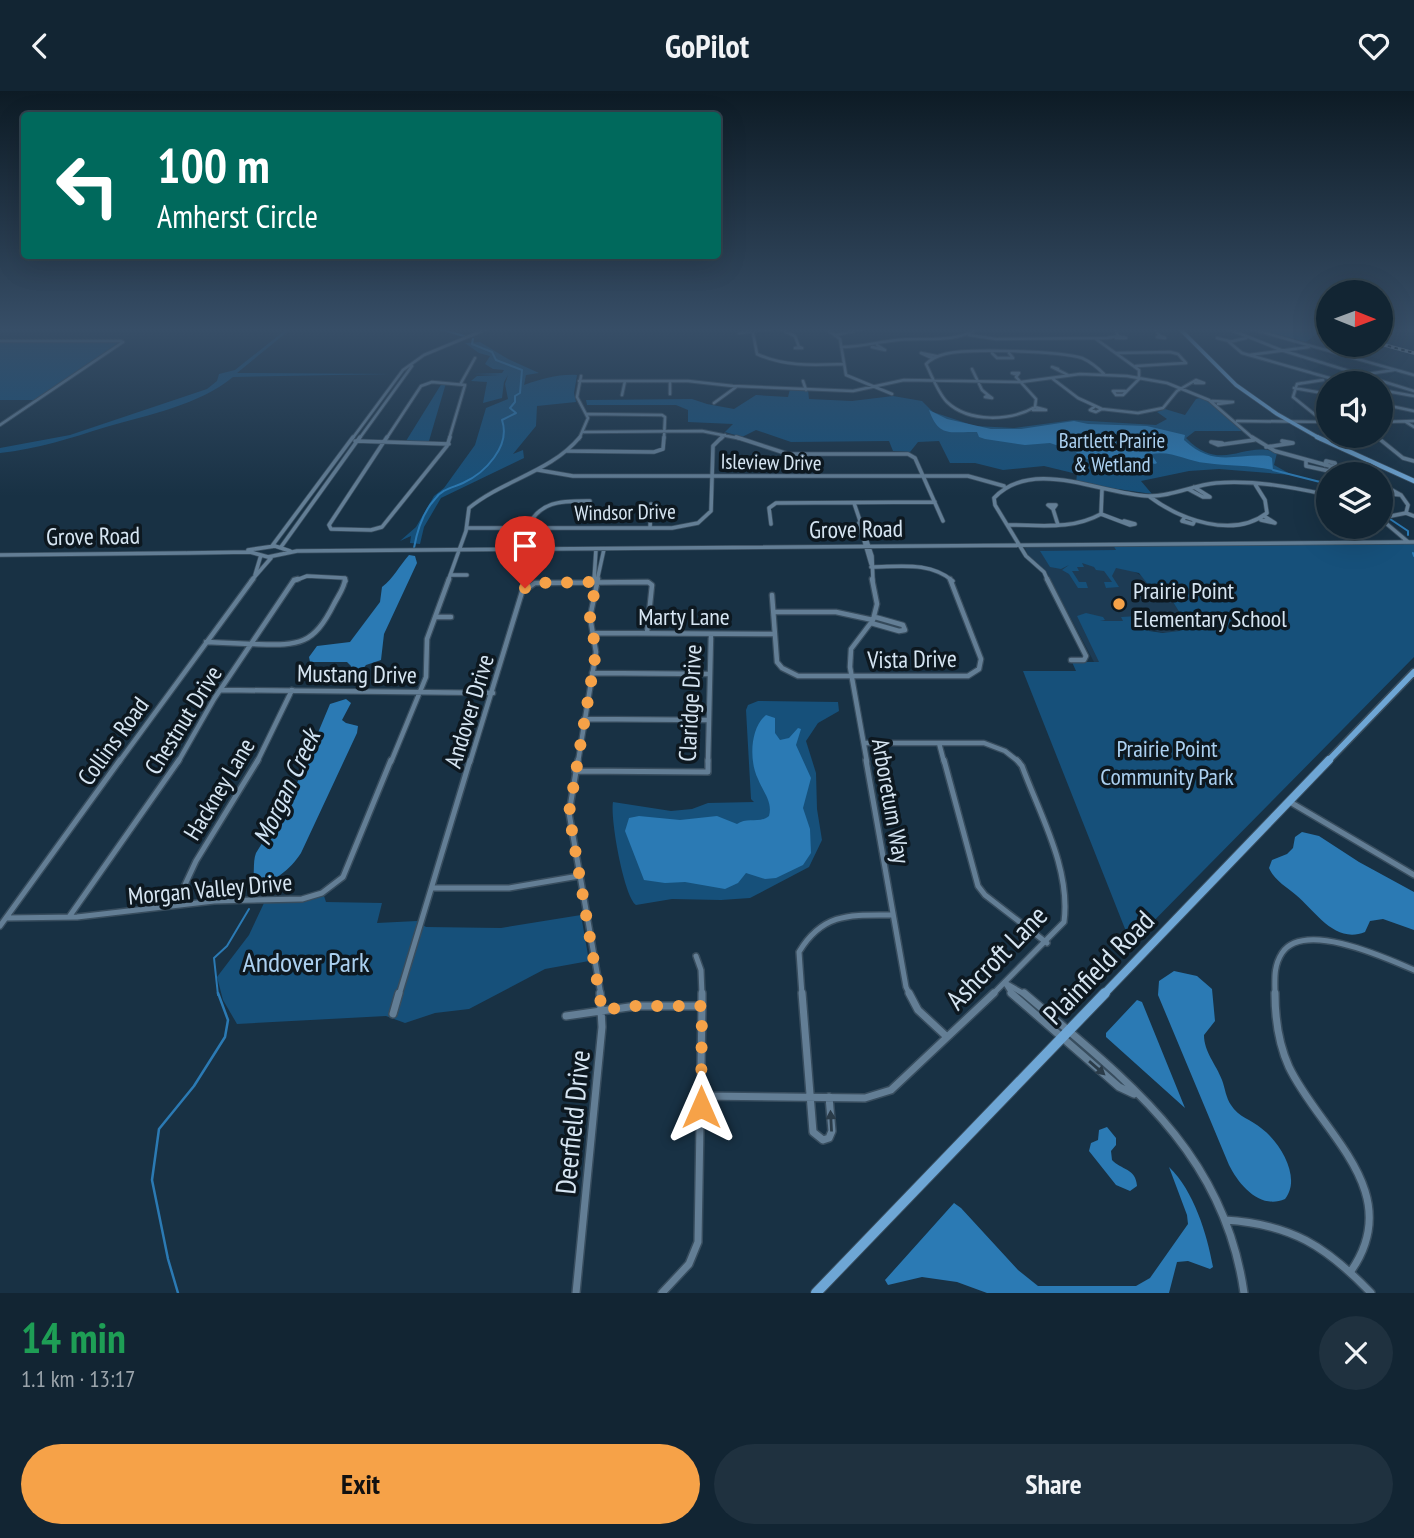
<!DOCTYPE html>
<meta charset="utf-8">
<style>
:root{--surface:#122533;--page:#1f313f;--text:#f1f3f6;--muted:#9ca5ac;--line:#31424e;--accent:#f6a248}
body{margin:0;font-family:"PT Sans Narrow",sans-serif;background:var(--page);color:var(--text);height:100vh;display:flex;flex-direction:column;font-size:26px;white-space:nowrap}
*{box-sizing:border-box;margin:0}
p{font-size:23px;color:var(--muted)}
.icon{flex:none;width:38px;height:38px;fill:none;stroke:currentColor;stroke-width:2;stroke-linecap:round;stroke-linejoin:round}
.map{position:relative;height:1202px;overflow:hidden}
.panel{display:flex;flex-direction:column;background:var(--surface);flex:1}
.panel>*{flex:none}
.guide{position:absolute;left:21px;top:21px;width:700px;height:147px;border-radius:7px;box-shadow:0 7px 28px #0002,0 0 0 2px var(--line);background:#00695c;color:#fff;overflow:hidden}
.needle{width:46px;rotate:91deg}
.buttons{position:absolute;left:1316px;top:189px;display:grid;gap:14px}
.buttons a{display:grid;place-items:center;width:77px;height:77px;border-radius:50%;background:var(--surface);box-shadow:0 7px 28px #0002,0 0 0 2px var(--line);font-size:35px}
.pin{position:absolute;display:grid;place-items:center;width:60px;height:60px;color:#fff;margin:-72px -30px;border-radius:50% 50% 50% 0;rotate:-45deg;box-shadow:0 0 7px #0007}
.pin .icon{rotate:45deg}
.me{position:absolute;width:77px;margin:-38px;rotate:0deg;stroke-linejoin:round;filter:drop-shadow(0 0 5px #0008)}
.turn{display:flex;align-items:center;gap:24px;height:147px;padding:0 21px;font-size:32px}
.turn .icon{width:91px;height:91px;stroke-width:2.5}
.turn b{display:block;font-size:49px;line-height:60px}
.round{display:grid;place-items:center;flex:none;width:74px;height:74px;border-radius:37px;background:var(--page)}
.overview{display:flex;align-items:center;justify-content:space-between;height:119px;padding:0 21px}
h1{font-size:42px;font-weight:700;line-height:52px;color:#1e9e55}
.primary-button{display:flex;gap:14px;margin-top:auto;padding:14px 21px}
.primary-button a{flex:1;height:80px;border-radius:42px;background:var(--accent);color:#111;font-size:28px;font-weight:700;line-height:80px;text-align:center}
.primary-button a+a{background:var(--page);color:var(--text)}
header{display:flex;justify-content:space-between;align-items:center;height:91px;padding:0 21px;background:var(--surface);font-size:32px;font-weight:700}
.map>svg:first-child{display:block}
.built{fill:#1d3b54}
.green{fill:#16507a}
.water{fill:#2b7ab4}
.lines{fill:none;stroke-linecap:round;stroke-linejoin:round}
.stream-far1{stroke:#2b7ab4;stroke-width:2}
.stream{stroke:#2b7ab4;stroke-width:2.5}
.minor-far4-casing{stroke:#384d5e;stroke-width:4.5}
.minor-far3-casing{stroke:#384d5e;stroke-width:5}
.minor-far2-casing{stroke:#384d5e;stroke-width:7}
.minor-far1-casing{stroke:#384d5e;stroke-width:8}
.minor-casing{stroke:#384d5e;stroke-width:10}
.major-far4-casing{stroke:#384d5e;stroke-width:5}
.major-far3-casing{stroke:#384d5e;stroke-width:6}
.major-far2-casing{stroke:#384d5e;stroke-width:9}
.major-far1-casing{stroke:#384d5e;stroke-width:10}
.major-casing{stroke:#384d5e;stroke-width:12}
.minor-far4{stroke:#637e95;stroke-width:2.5}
.minor-far3{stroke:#637e95;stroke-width:3.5}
.minor-far2{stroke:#637e95;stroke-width:4.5}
.minor-far1{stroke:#637e95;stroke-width:5}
.minor{stroke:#637e95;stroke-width:7}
.major-far4{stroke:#6ea6d5;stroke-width:3.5}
.major-far3{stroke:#6ea6d5;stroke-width:4.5}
.major-far2{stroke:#6ea6d5;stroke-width:6}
.major-far1{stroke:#6ea6d5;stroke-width:8}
.major{stroke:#6ea6d5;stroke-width:10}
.rail-casing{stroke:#9eb0bf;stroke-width:3.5}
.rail{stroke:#0d1820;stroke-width:2;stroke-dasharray:3.5;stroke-linecap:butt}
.oneway{fill:#2b3c49}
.route{stroke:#f6a248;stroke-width:12;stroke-dasharray:0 21.6}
.poi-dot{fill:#f6a248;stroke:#0d1820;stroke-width:2.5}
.labels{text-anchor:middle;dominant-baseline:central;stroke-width:7;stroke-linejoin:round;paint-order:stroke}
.far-park-label{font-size:21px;fill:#abd0f0;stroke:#0d1820}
.far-street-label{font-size:21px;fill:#d6e5f2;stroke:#0d1820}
.street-label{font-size:24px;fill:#d6e5f2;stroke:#0d1820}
.poi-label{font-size:24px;fill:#d6e5f2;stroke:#0d1820;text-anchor:start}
.park-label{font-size:24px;fill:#abd0f0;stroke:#0d1820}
.water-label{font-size:26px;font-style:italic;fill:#d1e4f4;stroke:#0d1820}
.near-street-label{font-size:28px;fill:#d6e5f2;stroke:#0d1820}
.near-park-label{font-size:28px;fill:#abd0f0;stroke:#0d1820}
</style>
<header><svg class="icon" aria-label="back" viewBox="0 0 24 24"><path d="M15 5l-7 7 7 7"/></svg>GoPilot<svg class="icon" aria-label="heart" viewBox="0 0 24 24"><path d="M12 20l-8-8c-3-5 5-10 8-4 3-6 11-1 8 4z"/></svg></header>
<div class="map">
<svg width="1414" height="1202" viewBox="0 0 1414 1202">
<rect width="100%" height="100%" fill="#183144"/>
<!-- built -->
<path class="built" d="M1113,454L1131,479L1142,485L1161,510L1173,511L1184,527L1185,533L1179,540L1167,542L1148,539L1167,570L1094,571L1047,482L1029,466L1024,455Z"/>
<!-- green -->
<path class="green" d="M288,237H292L237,282L391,283L233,286C199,314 148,324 106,336C71,347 37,358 0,362V357L70,344L207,298L217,290L219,283L235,279Z
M1254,237H1317L1323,238L1306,251Z
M0,250H121L34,309H0Z
M480,251L508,268L539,282L526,284L524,294C542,288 558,283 577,284L574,302L576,311L537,315L536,335L513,363L523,359L524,367L441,407L424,436L420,453L410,452L411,445L400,450L416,436L434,405L444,397L475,354L486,317L508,308L505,293L508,284L504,291L502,307L483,312L487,291L471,290L477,285L500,284L473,283L502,282L504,279L493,278L485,273L490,265L479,262L465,252Z
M442,292H446L429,350H406Z
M790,298L808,299L809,308L852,310L893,305L922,310L933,321L975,335L1014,337L1073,329L1156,334L1167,328L1157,321L1165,318L1185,324L1196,308L1203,306L1214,313L1243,340H1195L1186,347C1222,384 1245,348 1277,362L1274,374L1292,384L1219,378L1189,380L1141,390L1152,403L1076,392L1077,383L1044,375L1003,379L975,372H950L939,350L918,351L910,361L893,360L889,350L791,351L756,339L742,346L725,341L733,333L688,331V319L676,314H587L586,309L692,308L707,313L734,318L756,304L788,306Z
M1414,453V566L1131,853L1023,580H1076L1072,571H1099L1077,525L1086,522L1103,526L1105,529L1100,530H1123L1121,526L1138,525L1149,540L1163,542L1179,540L1185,530L1173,511L1161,510L1139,482L1116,477L1112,485L1119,496L1106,497L1104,491H1112L1104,480L1096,479L1094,476L1082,472L1084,476H1077L1079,480H1072L1079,491H1086L1088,497H1078L1069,483L1062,479L1069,474L1061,478L1050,476L1040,460L1116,459L1113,454Z
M758,610L838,611L839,620L818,632L806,650L816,682L817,718L822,749L809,776L750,807L721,809L672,808L636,814C624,805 610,728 613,711L671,720L692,718L708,712L754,711L751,708L746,619L748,614Z
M324,805L326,811L382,812L377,832L417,830L426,836L501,837L581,824L589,870L545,878L469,918L435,922L405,932L386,925L237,933L223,909L217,886L249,844L264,812L305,810Z"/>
<!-- water -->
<path class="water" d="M929,319L947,328L991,338H1021L1074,330L1088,333L1147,335L1185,344L1184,349C1214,377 1235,362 1269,365L1272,367L1273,379C1250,374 1228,375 1206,372C1186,370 1172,359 1151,363L1157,372L1155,373L1131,366L1087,368L1074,360L1050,352L1025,354L985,348L979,346L977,341C952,340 939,348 929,319Z
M409,464L415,465L417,472L384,543L381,569L366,574L353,590L348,588L351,575L347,571H310L309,566L317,555L350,551L380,511L382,496C394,487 399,475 409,464Z
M346,608L351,612L342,629L346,632L358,635L357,642L301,762C289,780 273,793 251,793C256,783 252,773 256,762L292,704L330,613Z
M766,624L775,627V642L780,649L789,647L798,637L801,638L796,654L811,687L803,717L810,738L811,762L803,774L776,787L765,788L746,782L738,792L725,798L685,791L665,792L644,789L625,740L629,727L639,725L680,729L717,725L737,733C747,726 759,733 769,725C773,711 763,701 758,688C749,670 750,637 766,624Z
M1302,741L1319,745L1359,771L1414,801V839L1383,828L1370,830L1365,841C1335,853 1316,821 1296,804C1287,796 1274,789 1269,777L1272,769L1287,763L1293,757L1295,746Z
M1174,880L1197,885L1212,898L1215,930L1204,944C1204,961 1216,973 1222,989C1225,997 1226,1007 1231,1014C1238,1026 1252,1029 1261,1037C1280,1051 1302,1087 1285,1108C1260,1119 1239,1094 1229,1074L1158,904L1159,890Z
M1137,909L1142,911L1185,1017L1106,946V942Z
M1107,1036L1116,1047V1054L1111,1060L1112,1069C1121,1079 1136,1077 1137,1095L1130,1100L1116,1094L1089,1060L1091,1052L1098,1049L1099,1039Z
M1169,1076C1194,1100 1207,1143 1213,1176L1210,1178L1188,1170L1177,1171L1169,1202H987L957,1191L922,1186L888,1194L885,1189L954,1112L961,1117L1018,1179L1038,1195H1136L1150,1187L1188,1133L1187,1124Z"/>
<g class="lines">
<!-- stream-far1 -->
<path class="stream-far1" d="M436,237L464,245
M1273,379L1328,393
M1381,422L1408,440V444
M414,457C417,440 423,421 435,408C442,398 452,397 463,392C485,382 511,355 502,329L516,322L510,317L515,311V305L520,302L522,279L496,269L492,261L472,253L473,248
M1413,462L1414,465
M218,904L214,867L227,855L249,818"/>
<!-- stream -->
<path class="stream" d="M178,1202L168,1168L152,1089L159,1038L194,995L225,946L228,929L218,902"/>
<defs>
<path id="minor-far4" d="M778,237L795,245L799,256
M825,237L840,248L846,284L892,303
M1154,237L1160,245
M1226,237L1281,259L1414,300
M1248,237L1414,284
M739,242L778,237
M753,242L757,263C785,276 814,274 844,273
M836,244L866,237
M969,244L996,248L1107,247L1118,245L1115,237
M1160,245L1165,247L1157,246Z
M1116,247H1126L1118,245
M1217,247L1229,250
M1246,247L1229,251L1242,262L1347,292
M1096,248L1139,279V288L1123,304H1116L1113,300H1125
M0,250H121
M799,256L802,257H795Z
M841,256C860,256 878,251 897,249C925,246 953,253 979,237
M872,256L885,259L877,254
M992,262L997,267H1013L1009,262
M1116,262L1170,261L1178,263L1186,272L1136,275
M1249,264L1309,256
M932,267L921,262L936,265
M972,278L982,299L988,304
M1058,278L1052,276L1068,284
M1015,283L1012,282H1019L1016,286L1036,308L1035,316C1011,330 969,332 947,311C938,302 932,285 926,273C932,267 937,265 945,263C968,257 1060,260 1082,267C1091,271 1097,276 1104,283
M1053,288L1078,307L1102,318L1138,322L1163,317L1177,300L1196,289L1204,292H1195
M1333,288L1394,279
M1323,289L1297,293L1293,306L1324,331
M579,290H688L733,295L853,300L904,289L1021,291L1080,283L1127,285L1167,292L1209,309L1254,348
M670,290V303
M803,290L806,299
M461,292L475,267
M1294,297L1328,303
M1381,299L1414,305
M622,304L625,290
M988,304L992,307L985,306Z
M1212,310L1233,311L1218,313
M714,312L736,296
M1381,313L1414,320
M1094,316L1090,319L1096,321L1102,318
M1033,319H1046L1035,316
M587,323L662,324L665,326L664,348
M1237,330L1328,331
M1381,331L1414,330
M1406,331L1414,336
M0,334L123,251L121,250
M584,341L702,340L742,348
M1375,345L1379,348
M352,348L403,279L424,264L489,237
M359,348L412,275
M386,348L421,295L432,291L465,294L449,348
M579,348L588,327L577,306L581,285
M721,348L725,344"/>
<path id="minor-far3" d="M387,346L329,434L331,438L371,439L382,436L447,355L450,346
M736,346L788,363H908L915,367L943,430
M1252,346L1275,360L1359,383
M1377,346L1403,367L1414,370
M355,350L449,353
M1222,352L1211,351L1218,354L1254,349
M1266,356L1293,352L1282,350L1285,351
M567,360L654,361L663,358L664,346
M1306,370V375L1329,380L1332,375
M1325,374L1326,370L1335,372L1336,376
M538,379L573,385H968L1004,395
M1381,393L1401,404L1408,414L1406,422L1381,427
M1188,398L1203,406H1210L1194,396
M1381,402L1401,404
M1150,406C1181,429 1233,448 1267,422L1265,409L1255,393
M854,412L872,465L873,490
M1048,414H1056L1053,418Z
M1053,418L1058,434
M1406,422L1414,425
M1101,423L1130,434L1135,433L1124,430
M1185,426L1182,430L1193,433L1195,429
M1328,428V431
M1381,428L1407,450
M1261,429L1275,432L1264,425
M859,432L871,473
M771,433L769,417L776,412L935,411
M1009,434C1041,434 1072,439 1101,423L1102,398
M467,437H672L698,432L711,420L713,355L722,346
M527,437C540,409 562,410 590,410
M650,437L651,413
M272,455L353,346
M281,456L360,346
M248,459L275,455L290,460
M187,462L250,461L268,466L297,460L1414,451
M0,464L186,462
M871,476C899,476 929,470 953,490
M255,484L261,464
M450,484H467
M251,490L271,467
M294,490L307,485L345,487L346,490
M448,490L466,440L469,417C503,389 551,381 580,346
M594,490L596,458
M597,490L604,458
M1048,490L1044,481L1026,465L995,414L994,407C1033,366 1100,403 1148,405C1171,406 1193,394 1216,392C1254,389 1292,396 1328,404"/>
<path id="minor-far2" d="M593,488L595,491
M1047,488L1086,565L1084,569H1071
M772,504L777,571L782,577L798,585H968L979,578L981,568L950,488
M774,521H836L873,529
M435,526H451
M871,532L899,540L905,539L903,534L875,526
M593,542L775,543
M206,551L251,553
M251,553C297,554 312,557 334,513C338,505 345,496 345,488
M251,553L294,489L298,488
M592,582L710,583
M221,599L493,602
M584,628L709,629
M864,652H984L1005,660L1019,671
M939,652L944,671
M119,671L253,488
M178,671L214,608L251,553
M257,671L292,599
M391,671L426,586L427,548L449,488
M470,671L522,501L535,492L648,491L652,494L647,542
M578,671L596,561L590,526L598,488
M708,671L711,543
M867,671L850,576L851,558L873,529L877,513L872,488"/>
<path id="minor-far1" d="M578,669L569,722L601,904
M866,669L906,896L910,904
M944,669L978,795L985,804L1047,852
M575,680L708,681V669
M1290,711L1414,784
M432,797H509L579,785
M176,813L196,770L258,669
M69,826L179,669
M6,827L77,826L214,810L302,808L322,802L343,786L391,669
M0,835L120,669
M696,865L701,879L702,904
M1005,892L1026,904
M1006,893L1013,904
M399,904L470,669
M802,904L799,861C823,821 851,824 893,824
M992,904L1064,831C1071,778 1040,724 1022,675L1017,669
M1275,904C1275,889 1273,876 1282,862C1304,829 1386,867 1414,879"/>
<path id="minor" d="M702,902V915
M802,902L813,1041L823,1049L829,1047L832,1040L829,1006
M909,902L918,919L946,945
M1011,902L1119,996L1134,1003
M1024,902C1126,989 1224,1060 1244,1202
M1275,902C1275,926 1279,954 1289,976C1320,1041 1407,1100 1351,1180
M393,923L399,902
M566,925L636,915H702L698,1151L689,1173L662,1202
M701,1005L865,1007L891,999L994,902
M1225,1129C1291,1133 1326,1155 1371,1202
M576,1202L602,936L600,902"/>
<path id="major-far4" d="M1179,237L1236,294L1277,323L1321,348"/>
<path id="major-far3" d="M1317,346L1414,390"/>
<path id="major-far2" d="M1327,671L1414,581"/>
<path id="major-far1" d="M1103,904L1329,669"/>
<path id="major" d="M816,1202L1105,902"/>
</defs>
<!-- minor-far4 casing -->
<use href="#minor-far4" class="minor-far4-casing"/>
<!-- minor-far3 casing -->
<use href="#minor-far3" class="minor-far3-casing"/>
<!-- minor-far2 casing -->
<use href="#minor-far2" class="minor-far2-casing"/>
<!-- minor-far1 casing -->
<use href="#minor-far1" class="minor-far1-casing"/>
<!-- minor casing -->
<use href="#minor" class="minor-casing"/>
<!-- major-far4 casing -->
<use href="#major-far4" class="major-far4-casing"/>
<!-- major-far3 casing -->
<use href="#major-far3" class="major-far3-casing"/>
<!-- major-far2 casing -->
<use href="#major-far2" class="major-far2-casing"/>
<!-- major-far1 casing -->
<use href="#major-far1" class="major-far1-casing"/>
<!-- major casing -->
<use href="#major" class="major-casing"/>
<!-- minor-far4 -->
<use href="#minor-far4" class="minor-far4"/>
<!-- minor-far3 -->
<use href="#minor-far3" class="minor-far3"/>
<!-- minor-far2 -->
<use href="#minor-far2" class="minor-far2"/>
<!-- minor-far1 -->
<use href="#minor-far1" class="minor-far1"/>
<!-- minor -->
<use href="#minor" class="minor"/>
<!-- major-far4 -->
<use href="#major-far4" class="major-far4"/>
<!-- major-far3 -->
<use href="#major-far3" class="major-far3"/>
<!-- major-far2 -->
<use href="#major-far2" class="major-far2"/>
<!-- major-far1 -->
<use href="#major-far1" class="major-far1"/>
<!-- major -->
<use href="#major" class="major"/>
<defs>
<path id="rail" d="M1325,237L1328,238
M1381,253L1414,262"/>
</defs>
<!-- rail casing -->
<use href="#rail" class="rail-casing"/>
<!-- rail -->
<use href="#rail" class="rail"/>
</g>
<!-- one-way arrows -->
<defs><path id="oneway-solid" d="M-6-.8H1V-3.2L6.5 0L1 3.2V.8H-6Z" transform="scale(1.75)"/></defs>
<g class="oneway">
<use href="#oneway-solid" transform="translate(1097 977) rotate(41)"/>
<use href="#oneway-solid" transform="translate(831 1030) rotate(-93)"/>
</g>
<!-- sky -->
<linearGradient id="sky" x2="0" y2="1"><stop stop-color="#0d1b25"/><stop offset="0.59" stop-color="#374e67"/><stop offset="1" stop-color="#374e67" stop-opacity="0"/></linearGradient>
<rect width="1414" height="405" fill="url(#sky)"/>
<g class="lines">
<!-- route -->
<path class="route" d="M525,497L535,492L596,491L590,526L596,561L569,722L602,919L636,915H702L701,1016"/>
</g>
<!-- markers -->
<circle class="poi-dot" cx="1119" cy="513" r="7"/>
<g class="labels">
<!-- far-park labels -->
<g class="far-park-label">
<text x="1112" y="349">Bartlett Prairie<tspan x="1112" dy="24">&amp; Wetland</tspan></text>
</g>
<!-- far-street labels -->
<g class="far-street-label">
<text transform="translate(771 371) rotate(1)">Isleview Drive</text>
<text transform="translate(625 421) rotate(-1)">Windsor Drive</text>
</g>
<!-- street labels -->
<g class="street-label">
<text transform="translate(856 438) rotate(-1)">Grove Road</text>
<text transform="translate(93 445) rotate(-1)">Grove Road</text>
<text x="684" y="525">Marty Lane</text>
<text transform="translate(912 568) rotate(-1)">Vista Drive</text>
<text transform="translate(357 583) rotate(1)">Mustang Drive</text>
<text transform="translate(690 612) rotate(-87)">Claridge Drive</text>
<text transform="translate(469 620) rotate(-73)">Andover Drive</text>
<text transform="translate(183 629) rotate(-58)">Chestnut Drive</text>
<text transform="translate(113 650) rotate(-54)">Collins Road</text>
<text transform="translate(219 698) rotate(-59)">Hackney Lane</text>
<text transform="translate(891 710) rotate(80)">Arboretum Way</text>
<text transform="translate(210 798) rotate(-5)">Morgan Valley Drive</text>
</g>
<!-- poi labels -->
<g class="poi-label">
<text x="1133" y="499">Prairie Point<tspan x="1133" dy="28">Elementary School</tspan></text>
</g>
<!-- park labels -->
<g class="park-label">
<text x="1167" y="657">Prairie Point<tspan x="1167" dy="28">Community Park</tspan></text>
</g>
<!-- water labels -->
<g class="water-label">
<text transform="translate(286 696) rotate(-65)">Morgan Creek</text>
</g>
<!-- near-street labels -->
<g class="near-street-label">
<text transform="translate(996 866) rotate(-46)">Ashcroft Lane</text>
<text transform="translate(1098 876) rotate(-46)">Plainfield Road</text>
<text transform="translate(572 1031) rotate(-84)">Deerfield Drive</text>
</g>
<!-- near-park labels -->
<g class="near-park-label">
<text x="306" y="870">Andover Park</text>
</g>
</g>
</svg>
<div class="buttons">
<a><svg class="needle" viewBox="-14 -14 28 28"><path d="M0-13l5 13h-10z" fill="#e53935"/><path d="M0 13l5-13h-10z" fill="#9ca5ac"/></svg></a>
<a><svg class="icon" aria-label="sound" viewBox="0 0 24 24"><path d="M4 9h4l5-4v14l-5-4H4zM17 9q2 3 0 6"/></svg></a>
<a><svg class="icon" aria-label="layers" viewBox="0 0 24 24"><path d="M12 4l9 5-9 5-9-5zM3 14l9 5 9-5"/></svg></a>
</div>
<div class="pin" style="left:525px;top:497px;background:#d93025"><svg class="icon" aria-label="arrive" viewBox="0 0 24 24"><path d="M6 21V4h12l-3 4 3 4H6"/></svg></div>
<svg class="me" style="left:701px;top:1016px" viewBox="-20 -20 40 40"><path d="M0-17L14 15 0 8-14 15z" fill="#f6a248" stroke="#fff" stroke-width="4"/></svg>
<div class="guide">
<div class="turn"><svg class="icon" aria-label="left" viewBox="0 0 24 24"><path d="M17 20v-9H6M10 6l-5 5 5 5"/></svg><div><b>100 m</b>Amherst Circle</div></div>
</div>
</div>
<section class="panel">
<div class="overview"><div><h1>14 min</h1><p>1.1 km · 13:17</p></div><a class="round"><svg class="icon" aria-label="close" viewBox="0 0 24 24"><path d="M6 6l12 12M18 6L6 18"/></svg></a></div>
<div class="primary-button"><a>Exit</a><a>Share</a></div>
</section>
